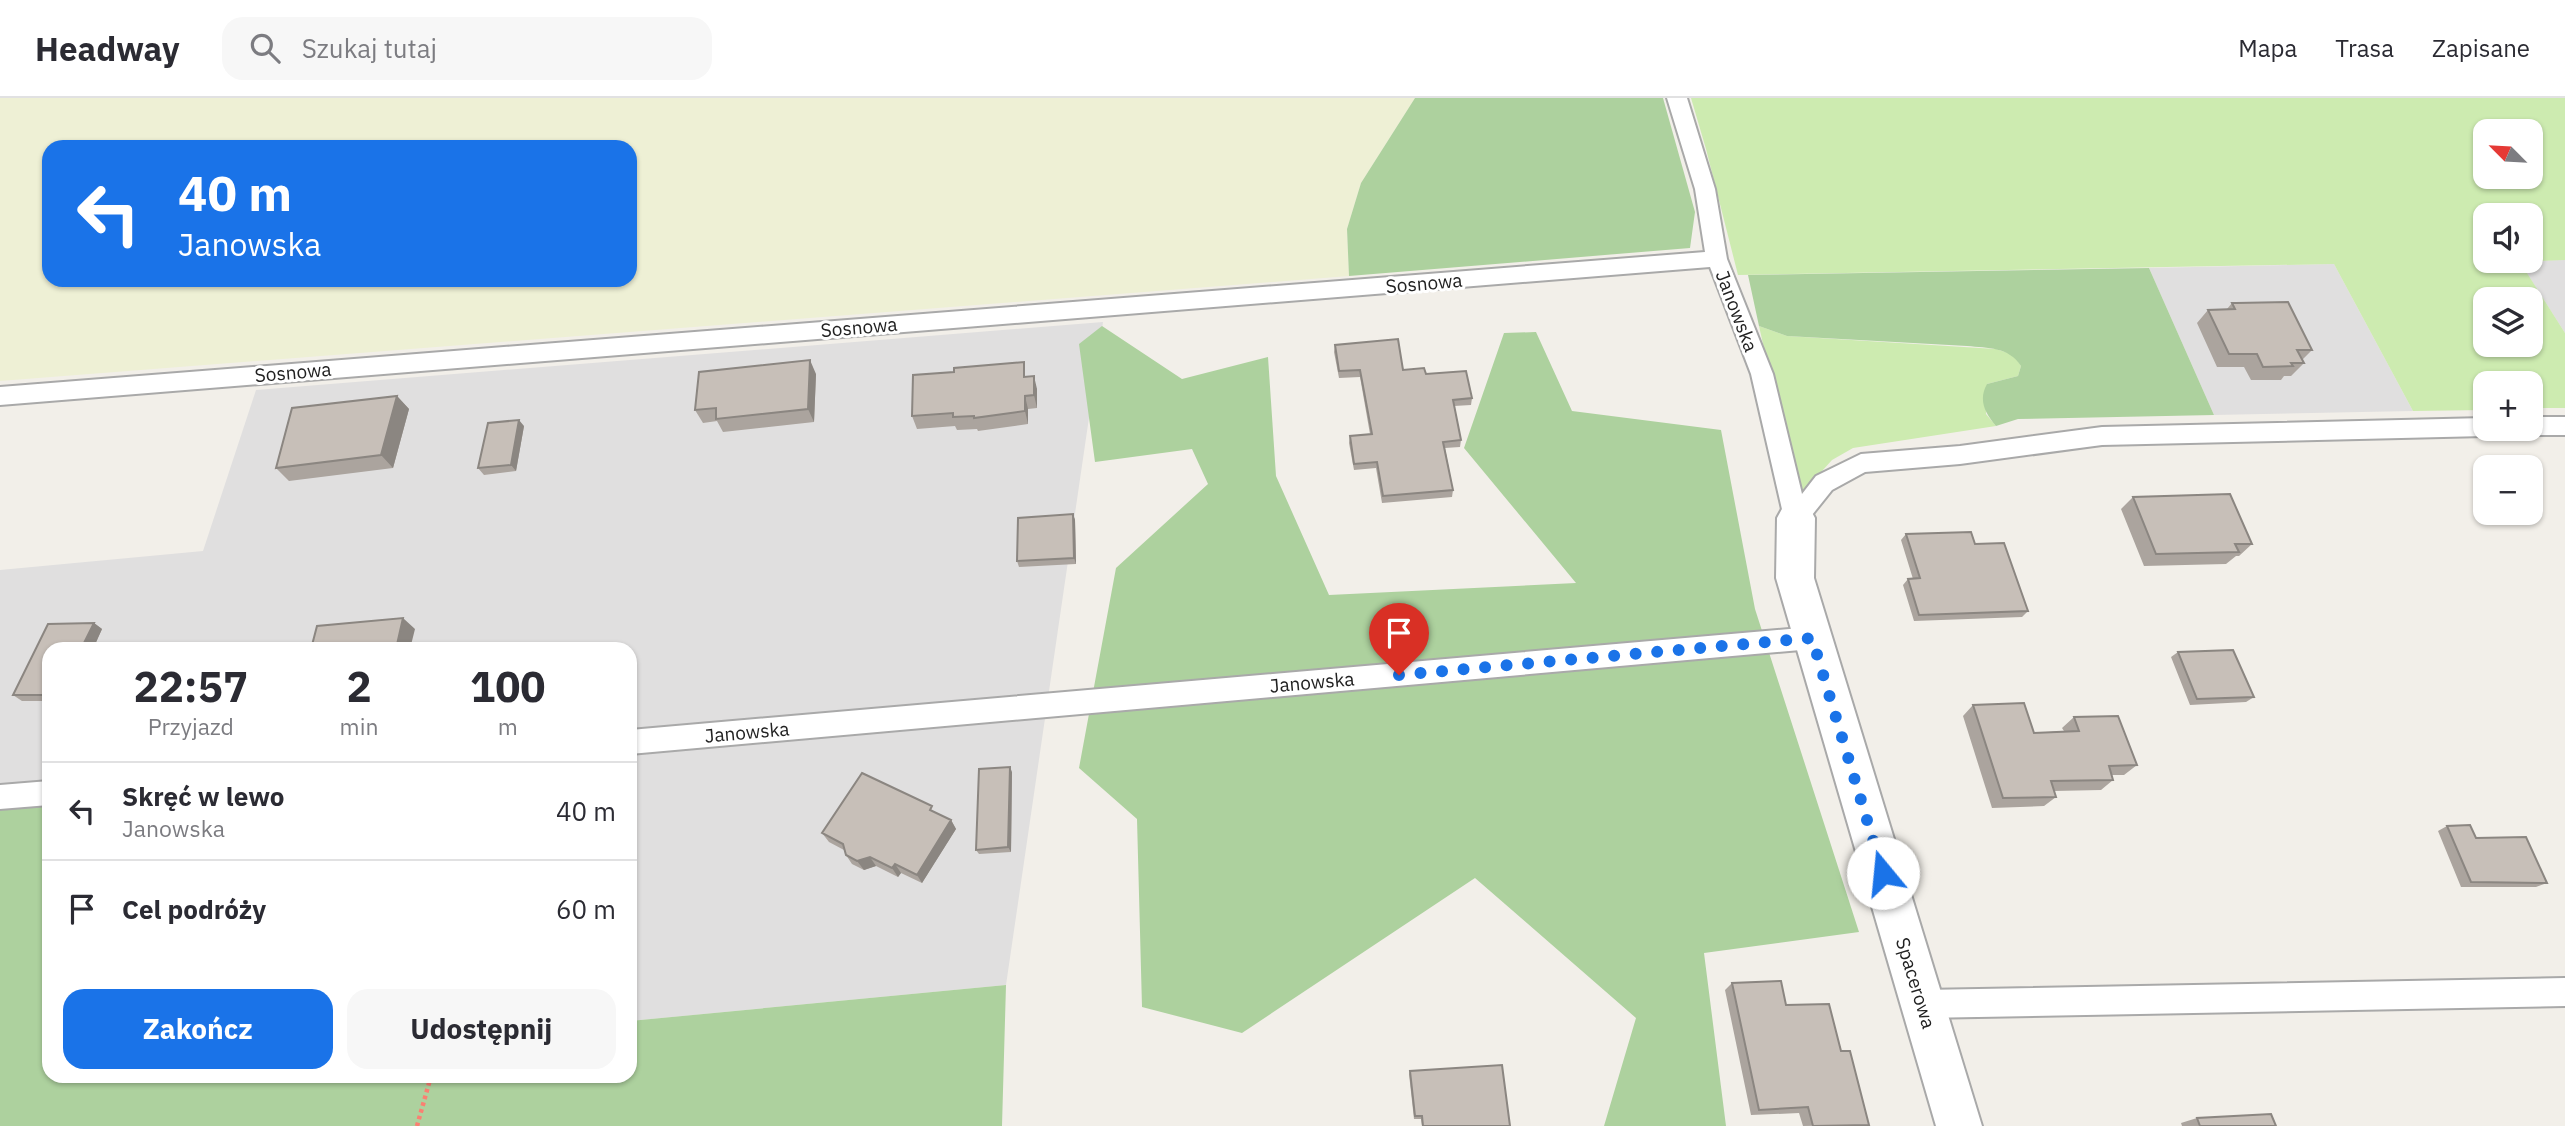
<!DOCTYPE html>
<html lang="pl">
<meta charset="utf-8">
<style>
:root{--surface:#fff;--page:#f7f7f7;--text:#2b2b33;--muted:#7c7c81;--line:#e1e1e2;--accent:#1a73e8}
body{margin:0;font-family:"IBM Plex Sans",sans-serif;background:var(--page);color:var(--text);height:100vh;display:flex;flex-direction:column;font-size:26px;white-space:nowrap}
*{box-sizing:border-box;margin:0}
p{font-size:23px;color:var(--muted)}
.icon{flex:none;width:38px;height:38px;fill:none;stroke:currentColor;stroke-width:2;stroke-linecap:round;stroke-linejoin:round}
.map{position:relative;flex:1;overflow:hidden}
.drawer{position:absolute;left:42px;top:544px;width:595px;height:441px;display:flex;flex-direction:column;background:var(--surface);border-radius:21px;box-shadow:0 2px 5px #0004}
.drawer>*{flex:none}
.hud{position:absolute;left:42px;top:42px;width:595px;height:147px;border-radius:21px;box-shadow:0 2px 5px #0004;background:#1a73e8;color:#fff;overflow:hidden}
.needle{width:46px;rotate:294deg}
.tools{position:absolute;left:2473px;top:21px;display:grid;gap:14px}
.tools a{display:grid;place-items:center;width:70px;height:70px;border-radius:14px;background:var(--surface);box-shadow:0 2px 5px #0004;font-size:35px}
.pin{position:absolute;display:grid;place-items:center;width:60px;height:60px;color:#fff;margin:-72px -30px;border-radius:50% 50% 50% 0;rotate:-45deg;box-shadow:0 0 7px #0007}
.pin .icon{rotate:45deg}
.me{position:absolute;width:77px;margin:-38px;rotate:343deg;stroke-linejoin:round;filter:drop-shadow(0 0 5px #0008)}
.turn{display:flex;align-items:center;gap:24px;height:147px;padding:0 21px;font-size:32px}
.turn .icon{width:91px;height:91px;stroke-width:2.5}
.turn b{display:block;font-size:49px;line-height:60px}
.eta{display:flex;justify-content:space-evenly;align-items:center;height:119px;text-align:center}
.eta b{font-size:42px;font-weight:800;line-height:49px}
.button{display:flex;gap:14px;margin-top:auto;padding:14px 21px}
.button a{flex:1;height:80px;border-radius:21px;background:var(--accent);color:#fff;font-size:28px;font-weight:800;line-height:80px;text-align:center}
.button a+a{background:var(--page);color:var(--text)}
ul{padding:0;list-style:none}
li{display:flex;align-items:center;gap:21px;height:98px;padding:0 21px;border-top:2px solid var(--line)}
li div{flex:1}
li b{display:block;font-size:26px}
li em{font-style:normal}
header{display:flex;align-items:center;gap:42px;box-sizing:border-box;height:98px;padding:0 35px;background:var(--surface);border-bottom:2px solid var(--line)}
header strong{font-size:33px}
nav{display:flex;gap:38px;margin-inline-start:auto;font-size:24px}
.search{width:490px;height:63px;background:var(--page);display:flex;align-items:center;gap:18px;box-sizing:border-box;padding:0 24px;border-radius:21px;color:var(--muted);font-size:26px}
.map>svg:first-child{display:block}
.residential{fill:#e0dfdf}
.farmland{fill:#eef0d5;fill-rule:evenodd}
.grass{fill:#cdebb0;fill-rule:evenodd}
.forest{fill:#add19e}
.lines{fill:none;stroke-linecap:round;stroke-linejoin:round}
.lane-casing{stroke:#a9a9a9;stroke-width:4}
.street-casing{stroke:#a9a9a9;stroke-width:4}
.path{stroke:#fa8072;stroke-width:4.5;stroke-dasharray:3.5 3.5;stroke-linecap:butt}
.lane{fill:#fff;fill-rule:evenodd}
.street{fill:#fff;fill-rule:evenodd}
.wall{fill:#aba49e}
.shaded-wall{fill:#8b8681}
.building{fill:#c7bfb8;stroke:#8b8681;stroke-width:2}
.route{stroke:#1a73e8;stroke-width:12;stroke-dasharray:0 21.6}
.labels{text-anchor:middle;dominant-baseline:central;stroke-width:6;stroke-linejoin:round;paint-order:stroke}
.street-label{font-size:19px;fill:#222;stroke:#fff}
</style>
<header>
<strong>Headway</strong>
<div class="search"><svg class="icon" aria-label="search" viewBox="0 0 24 24"><circle cx="10" cy="10" r="6"/><path d="M15 15l6 6"/></svg>Szukaj tutaj</div>
<nav><a>Mapa</a><a>Trasa</a><a>Zapisane</a></nav>
</header>
<div class="map">
<svg width="2565" height="1028" viewBox="0 0 2565 1028">
<rect width="100%" height="100%" fill="#f2efe9"/>
<!-- residential -->
<path class="residential" d="M2565,162V235L2519,163Z
M2334,166L2413,313L2214,317L2149,170Z
M1103,224L1006,887L630,923V551H49V695L0,699V472L203,453L256,292Z"/>
<!-- farmland -->
<path class="farmland" d="M0,0H1415L1361,85L1347,131L1349,178L0,283ZM49,49H630V182H49Z"/>
<!-- grass -->
<path class="grass" d="M1691,0H2565V162L2520,164L2565,235V310H2531L2530,285H2485V312L2413,313L2334,166L1738,177L1706,51ZM2485,33H2530V79H2485ZM2485,117H2530V163H2485ZM2485,201H2530V247H2485Z
M1759,228L1787,238L1996,251L2014,257L2021,268L2018,278L1987,286L1986,316L1996,328L1853,350L1832,362L1813,383L1804,397L1797,398Z"/>
<!-- forest -->
<path class="forest" d="M1415,0H1663L1695,114L1690,150L1349,178L1347,131L1361,85Z
M2149,170L2214,317L2018,321L1996,328C1985,315 1978,302 1987,286L2018,278L2021,268C2009,249 1988,250 1967,248L1787,238L1759,228L1748,177Z
M1102,228L1182,281L1268,259L1276,378L1329,497L1576,485L1464,350L1504,235L1536,234L1572,313L1721,332L1755,511L1859,834L1704,855L1726,1028H1604L1636,920L1475,780L1242,935L1142,909L1137,721L1079,670L1116,470L1208,386L1192,351L1095,364L1079,246Z
M49,695V978H630V923L1006,887L1002,1028H0V699Z"/>
<g class="lines">
<defs>
<path id="lane" d="M1667,0H1687L1715,91L1727,161L1773,276L1802,396L1816,378L1861,356L1960,348L2102,329L2485,320V331H2495L2493,335L2485,338L2102,347L1960,366L1865,374L1832,392L1804,427L1796,430L1788,427L1784,420L1751,276L1710,169L0,307V289L1705,154L1695,91Z
M2530,319H2565V337H2530L2522,334L2520,331H2530Z
M1812,529L1821,532L1824,540L1821,548L1812,551L630,656V632Z
M49,683V707L0,711V687Z
M2565,880V908L1923,920L1913,916L1909,906L1913,896L1923,892Z"/>
<path id="street" d="M1796,405L1809,409L1815,420L1814,480L1982,1028H1936L1776,480L1777,420L1783,409Z"/>
</defs>
<!-- lane casing -->
<use href="#lane" class="lane-casing"/>
<!-- street casing -->
<use href="#street" class="street-casing"/>
<!-- path -->
<path class="path" d="M417,1028L431,978"/>
<!-- lane -->
<use href="#lane" class="lane"/>
<!-- street -->
<use href="#street" class="street"/>
</g>
<!-- wall -->
<path class="wall" d="M2232,205L2312,252L2302,262L2304,265L2291,278H2284L2281,282H2251L2244,269H2217L2197,225L2208,212L2227,211Z
M1335,247L1403,272L1426,276L1472,300L1471,307L1454,308L1461,342L1460,349L1445,350L1453,392L1452,399L1382,405L1376,370L1354,372L1349,345L1350,338L1370,336L1360,279L1339,280L1334,254Z
M816,276L814,324L723,334L717,323L703,325L695,312Z
M1027,279L1037,291V310L1028,311V326L978,333L977,331L957,332L955,328L917,331L912,318Z
M397,298L409,311L393,370L289,383L276,370Z
M524,328L516,373L484,377L478,370Z
M2133,399L2252,446L2239,458H2236L2226,466L2144,468L2121,411Z
M1073,416L1075,422L1076,466L1019,469L1017,463Z
M1906,436L1975,446L2028,513L2022,519L1914,523L1903,487L1908,481H1913L1901,442Z
M94,525L102,531L93,551H49V603H22L13,597L48,526Z
M2178,554L2254,599L2246,604L2190,607L2171,559Z
M1973,607L2034,635L2064,633L2062,630L2074,619L2137,667L2124,677H2112L2113,682L2101,692L2054,693L2056,699L2044,708L1992,710L1963,618Z
M1012,674L1011,754L979,756L976,752Z
M935,714L951,722L956,731L922,785L901,775L898,779L876,768L864,772L852,766L846,757L844,752L829,744L822,735Z
M2447,728L2476,740L2547,785L2536,789H2461L2438,733Z
M1732,885L1786,907L1841,953L1869,1027L1803,1028L1799,1015L1751,1017L1725,892Z
M1410,973L1510,1028H1422L1421,1021H1414L1409,976Z
M2197,1020L2276,1028H2182L2181,1025Z"/>
<!-- shaded-wall -->
<path class="shaded-wall" d="M810,262L816,276L814,324L808,311Z
M1034,278L1037,291V310L1034,297Z
M397,298L409,311L393,370L381,357Z
M1025,298L1028,311V326L1025,313Z
M519,322L524,328L516,373L511,367Z
M1073,416L1075,422L1076,466L1074,460Z
M403,520L415,531L410,551H396Z
M94,525L102,531L93,551H81Z
M1010,669L1012,674L1011,754L1008,749Z
M951,722L956,731L922,785L917,777Z
M870,759L876,768L864,772L857,763Z
M895,766L901,775L898,779L892,770Z"/>
<!-- building -->
<path class="building" d="M2288,204L2312,252H2297L2304,265H2291L2293,268L2263,269L2257,256H2229L2208,212L2235,211L2232,205H2236Z
M1398,241L1403,272L1424,270L1426,276L1466,273L1472,300L1453,302L1461,342L1443,344L1453,392L1383,398L1377,364L1354,366L1350,338L1372,336L1360,272L1339,273L1335,247Z
M810,262L808,311L716,321V310L695,312L699,274Z
M1024,264V279L1034,278V297L1025,298V313L974,320V318L953,319V315L912,318L913,277L954,274V270Z
M397,298L381,357L276,370L292,310Z
M519,322L511,367L478,370L488,325Z
M2230,396L2252,446H2235L2239,454L2156,456L2133,399Z
M1073,416L1074,460L1017,463L1018,420Z
M1971,434L1975,446L2004,445L2028,513L1919,517L1908,481L1920,480L1906,436Z
M403,520L396,551H311L317,528Z
M94,525L81,551H49V597H13L48,526Z
M2233,552L2254,599L2197,601L2178,554Z
M2024,605L2034,635L2079,633L2074,619L2118,618L2137,667L2109,668L2113,682L2051,683L2056,699L2003,700L1973,607Z
M1010,669L1008,749L976,752L979,671Z
M862,675L932,708L930,712L951,722L917,777L895,766L892,770L870,759L857,763L846,757L843,746L822,735Z
M2470,727L2476,740L2526,739L2547,785L2471,784L2447,728Z
M1781,883L1786,907L1829,906L1841,953H1850L1869,1027L1813,1028L1808,1009L1759,1012L1732,885Z
M1502,967L1510,1028H1423L1422,1018H1415L1410,973Z
M2271,1016L2276,1028H2200L2197,1020Z"/>
<g class="lines">
<!-- route -->
<path class="route" d="M1399,577L1812,540L1883,775"/>
</g>
<g class="labels">
<!-- street labels -->
<g class="street-label">
<text transform="translate(1424 185) rotate(-5)">Sosnowa</text>
<text transform="translate(1737 213) rotate(69)">Janowska</text>
<text transform="translate(859 229) rotate(-5)">Sosnowa</text>
<text transform="translate(293 274) rotate(-5)">Sosnowa</text>
<text transform="translate(1312 584) rotate(-5)">Janowska</text>
<text transform="translate(747 634) rotate(-5)">Janowska</text>
<text transform="translate(1916 885) rotate(73)">Spacerowa</text>
</g>
</g>
</svg>
<div class="tools">
<a><svg class="needle" viewBox="-14 -14 28 28"><path d="M0-13l5 13h-10z" fill="#e53935"/><path d="M0 13l5-13h-10z" fill="#7c7c81"/></svg></a>
<a><svg class="icon" aria-label="sound" viewBox="0 0 24 24"><path d="M4 9h4l5-4v14l-5-4H4zM17 9q2 3 0 6"/></svg></a>
<a><svg class="icon" aria-label="layers" viewBox="0 0 24 24"><path d="M12 4l9 5-9 5-9-5zM3 14l9 5 9-5"/></svg></a>
<a>+</a>
<a>−</a>
</div>
<div class="pin" style="left:1399px;top:577px;background:#d93025"><svg class="icon" aria-label="arrive" viewBox="0 0 24 24"><path d="M6 21V4h12l-3 4 3 4H6"/></svg></div>
<svg class="me" style="left:1883px;top:775px" viewBox="-20 -20 40 40"><circle r="19" fill="#fff"/><path d="M0-13L10 11 0 6-10 11z" fill="#1a73e8"/></svg>
<div class="hud">
<div class="turn"><svg class="icon" aria-label="left" viewBox="0 0 24 24"><path d="M17 20v-9H6M10 6l-5 5 5 5"/></svg><div><b>40 m</b>Janowska</div></div>
</div>
<section class="drawer">
<div class="eta">
<div><b>22:57</b><p>Przyjazd</p></div>
<div><b>2</b><p>min</p></div>
<div><b>100</b><p>m</p></div>
</div>
<ul>
<li><svg class="icon" aria-label="left" viewBox="0 0 24 24"><path d="M17 20v-9H6M10 6l-5 5 5 5"/></svg><div><b>Skręć w lewo</b><p>Janowska</p></div><em>40 m</em></li>
<li><svg class="icon" aria-label="arrive" viewBox="0 0 24 24"><path d="M6 21V4h12l-3 4 3 4H6"/></svg><div><b>Cel podróży</b></div><em>60 m</em></li>
</ul>
<div class="button"><a>Zakończ</a><a>Udostępnij</a></div>
</section>
</div>
